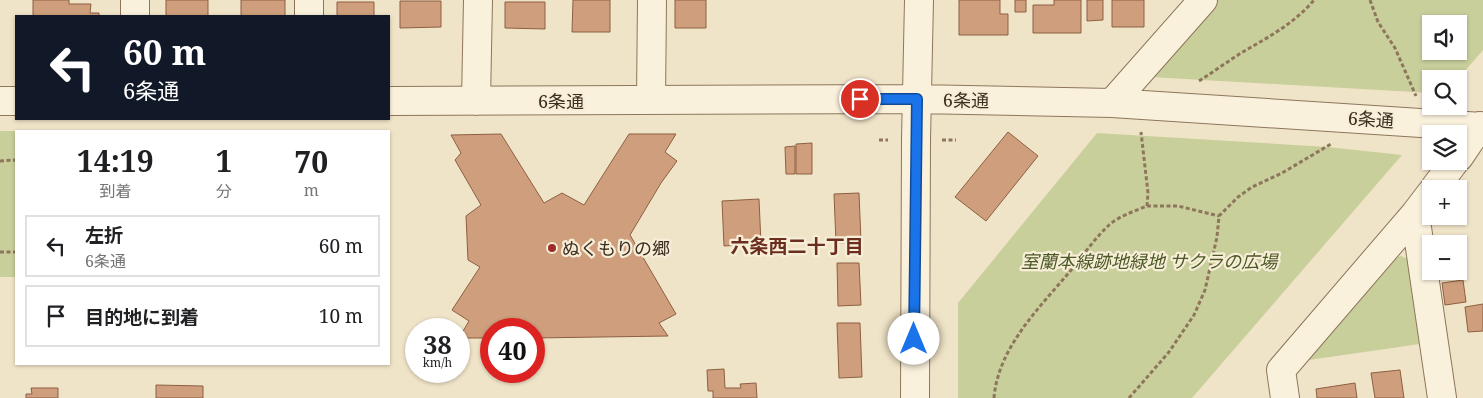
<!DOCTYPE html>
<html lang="ja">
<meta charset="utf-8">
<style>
:root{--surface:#fff;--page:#f6f6f6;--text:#202124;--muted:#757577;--line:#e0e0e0}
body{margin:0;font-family:"Noto Serif","Noto Sans JP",serif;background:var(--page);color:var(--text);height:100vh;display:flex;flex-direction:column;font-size:19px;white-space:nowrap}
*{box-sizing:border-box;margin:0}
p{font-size:16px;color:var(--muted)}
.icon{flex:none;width:28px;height:28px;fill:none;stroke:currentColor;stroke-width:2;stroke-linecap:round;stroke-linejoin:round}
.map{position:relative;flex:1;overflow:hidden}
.drawer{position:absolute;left:15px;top:130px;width:375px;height:235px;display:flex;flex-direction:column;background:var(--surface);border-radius:0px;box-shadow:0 1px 4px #0004}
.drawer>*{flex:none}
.hud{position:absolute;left:15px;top:15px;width:375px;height:105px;border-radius:0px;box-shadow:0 1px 4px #0004;background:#111827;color:#fff;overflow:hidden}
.buttons{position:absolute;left:1422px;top:15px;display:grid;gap:10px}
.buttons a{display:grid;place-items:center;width:45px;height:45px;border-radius:0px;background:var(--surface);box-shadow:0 1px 4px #0004;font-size:25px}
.speed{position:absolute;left:405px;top:318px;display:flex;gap:10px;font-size:25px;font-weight:700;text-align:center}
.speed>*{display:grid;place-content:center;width:65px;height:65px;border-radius:50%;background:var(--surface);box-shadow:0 1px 4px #0004;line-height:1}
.speed small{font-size:12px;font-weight:400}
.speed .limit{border:8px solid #d22;background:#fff;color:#111}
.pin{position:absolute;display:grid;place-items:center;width:42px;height:42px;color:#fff;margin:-21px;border:2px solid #fff;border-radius:50%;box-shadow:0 1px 5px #0007}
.me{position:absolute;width:55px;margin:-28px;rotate:0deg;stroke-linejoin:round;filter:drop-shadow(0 0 4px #0008)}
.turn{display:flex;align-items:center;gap:18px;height:105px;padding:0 25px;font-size:22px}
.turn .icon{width:65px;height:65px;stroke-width:2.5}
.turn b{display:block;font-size:35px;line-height:42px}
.eta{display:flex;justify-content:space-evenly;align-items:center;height:85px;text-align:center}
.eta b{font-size:30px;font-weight:700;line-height:35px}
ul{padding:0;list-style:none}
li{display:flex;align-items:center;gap:15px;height:62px;margin:0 10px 8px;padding:0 15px;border:2px solid var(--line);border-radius:0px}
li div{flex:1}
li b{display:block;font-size:19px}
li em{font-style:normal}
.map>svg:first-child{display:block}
.green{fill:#c9cf9b;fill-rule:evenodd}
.building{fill:#cf9f7d;stroke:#8d5f41}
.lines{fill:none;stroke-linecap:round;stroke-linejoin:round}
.minor-casing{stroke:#8d765c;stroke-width:30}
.path{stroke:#8d765c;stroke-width:3;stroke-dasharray:4 2.5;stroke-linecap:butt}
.minor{stroke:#faf1dc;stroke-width:28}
.route-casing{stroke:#114b97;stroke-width:12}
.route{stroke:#1a73e8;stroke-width:9}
.poi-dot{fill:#9e2a2b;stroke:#f7eed8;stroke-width:2}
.labels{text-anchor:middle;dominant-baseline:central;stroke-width:4.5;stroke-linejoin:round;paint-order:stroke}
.street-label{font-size:18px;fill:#3d2e20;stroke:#f7eed8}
.poi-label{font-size:18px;fill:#3d2e20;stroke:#f7eed8;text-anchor:start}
.park-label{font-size:18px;font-style:italic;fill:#4d5a26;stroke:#f7eed8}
.neighbourhood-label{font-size:19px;font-weight:bold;fill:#6b2e1e;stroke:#f7eed8}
</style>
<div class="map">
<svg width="1483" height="398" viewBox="0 0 1483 398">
<rect width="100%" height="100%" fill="#f0e4c8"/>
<!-- green -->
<path class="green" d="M1215,0H1483V50L1458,79H1431V93L1150,77ZM1431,24H1459V51H1431Z
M0,131H16V277H0Z
M1097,133L1328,147L1402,155L1192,398H958V303Z
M1401,256L1410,260L1420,344L1309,360L1382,265L1392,258Z"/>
<!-- building -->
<path class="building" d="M33,0H69V4H91L90,13H99V16H33Z
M166,0H208V16H166Z
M241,0H285V16H241Z
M573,0H610V32H572Z
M675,0H706V28H675Z
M959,0H1000V14H1008V35H959Z
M1015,0H1026V12H1015Z
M1054,0H1081V33H1033V5H1054Z
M1087,0H1103V20L1087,21Z
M1112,0H1144V27H1112Z
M400,1H441V27L400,28Z
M337,2H374V16H337Z
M505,2H545V29L505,28Z
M1008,132L1038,156L986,221L955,197Z
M501,134L544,203L562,193L584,205L629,134H676L665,152L677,161L661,183L630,235L676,314L659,323L668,336L534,338V329H491V338H459L469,321L452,310L480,267L468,260L466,216L481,205L455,160L461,153L451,135Z
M812,143V174H796V144Z
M795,146V174H786L785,147Z
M859,193L861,242L836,243L834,194Z
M759,199L761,244L724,246L722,201Z
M837,263H859L861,305L838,306Z
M1463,280L1466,302L1445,305L1442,283Z
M1483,304V331L1468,332L1465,307Z
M837,323H860L862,377L839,378Z
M724,369L725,388H741L740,384L756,383L757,398H713V391H708L707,370Z
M1400,370L1404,398H1375L1371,373Z
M1355,383L1357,398H1317L1316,389Z
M156,385L203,386V398H156Z
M31,388H58V398H26V394H32Z"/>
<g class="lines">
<defs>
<path id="minor" d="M135,16V0
M309,16V0
M651,100L652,0
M0,101H16
M389,101L917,99L1112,103L1483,127
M476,101L478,0
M1112,103L1203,0
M1459,157L1480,126
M1434,189L1455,161
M1415,214L1442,398
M915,398L916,140L919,0
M1285,398L1281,370L1415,214L1431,193"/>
</defs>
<!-- minor casing -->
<use href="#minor" class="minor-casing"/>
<!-- path -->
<path class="path" d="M1370,0L1378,22L1395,48L1416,96
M1199,81C1213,72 1227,62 1241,53C1267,38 1295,23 1314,0
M879,140H888
M942,140H956
M0,161L16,160
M1147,206H1178L1219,216
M0,252H16
M994,398C998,347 1041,306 1072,269C1084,254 1096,237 1109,225C1119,216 1135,211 1147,206L1148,193L1141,132
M1129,398L1169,352L1194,315L1205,290L1217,237L1219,216L1238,197L1252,187L1282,173L1331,144"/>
<!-- minor -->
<use href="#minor" class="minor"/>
</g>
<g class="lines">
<defs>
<path id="route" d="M860,99H917L914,339"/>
</defs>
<!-- route casing -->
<use href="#route" class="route-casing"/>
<!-- route -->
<use href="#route" class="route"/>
</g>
<!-- markers -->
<circle class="poi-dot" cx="552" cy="248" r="5"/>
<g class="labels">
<!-- street labels -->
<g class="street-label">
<text transform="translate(966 100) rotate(1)">6条通</text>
<text x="561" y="101">6条通</text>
<text transform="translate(1371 119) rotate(4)">6条通</text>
</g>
<!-- poi labels -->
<g class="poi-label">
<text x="562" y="248">ぬくもりの郷</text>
</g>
<!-- park labels -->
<g class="park-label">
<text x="1149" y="261">室蘭本線跡地緑地 サクラの広場</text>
</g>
<!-- neighbourhood labels -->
<g class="neighbourhood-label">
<text x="797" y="246">六条西二十丁目</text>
</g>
</g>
</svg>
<div class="buttons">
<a><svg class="icon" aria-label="sound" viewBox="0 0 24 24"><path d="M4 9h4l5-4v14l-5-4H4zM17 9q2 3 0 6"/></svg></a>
<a><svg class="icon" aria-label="search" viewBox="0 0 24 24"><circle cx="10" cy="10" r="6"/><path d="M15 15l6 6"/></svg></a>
<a><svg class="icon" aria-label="layers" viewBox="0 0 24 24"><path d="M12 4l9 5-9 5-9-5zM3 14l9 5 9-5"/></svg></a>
<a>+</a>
<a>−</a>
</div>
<div class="speed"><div>38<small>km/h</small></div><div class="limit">40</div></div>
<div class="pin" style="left:860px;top:99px;background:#d93025"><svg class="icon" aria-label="arrive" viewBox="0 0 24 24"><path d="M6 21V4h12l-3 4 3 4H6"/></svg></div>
<svg class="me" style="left:914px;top:339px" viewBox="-20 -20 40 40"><circle r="19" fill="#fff"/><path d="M0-13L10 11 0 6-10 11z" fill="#1a73e8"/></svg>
<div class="hud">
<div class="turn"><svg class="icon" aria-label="left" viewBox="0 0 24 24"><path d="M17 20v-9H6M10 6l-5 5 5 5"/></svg><div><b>60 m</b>6条通</div></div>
</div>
<section class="drawer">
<div class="eta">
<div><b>14:19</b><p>到着</p></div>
<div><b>1</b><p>分</p></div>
<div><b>70</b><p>m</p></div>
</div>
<ul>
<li><svg class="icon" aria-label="left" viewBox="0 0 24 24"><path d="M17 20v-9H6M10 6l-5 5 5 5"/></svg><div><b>左折</b><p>6条通</p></div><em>60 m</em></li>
<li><svg class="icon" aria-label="arrive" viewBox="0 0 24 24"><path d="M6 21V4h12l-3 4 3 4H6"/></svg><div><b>目的地に到着</b></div><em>10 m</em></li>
</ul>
</section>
</div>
